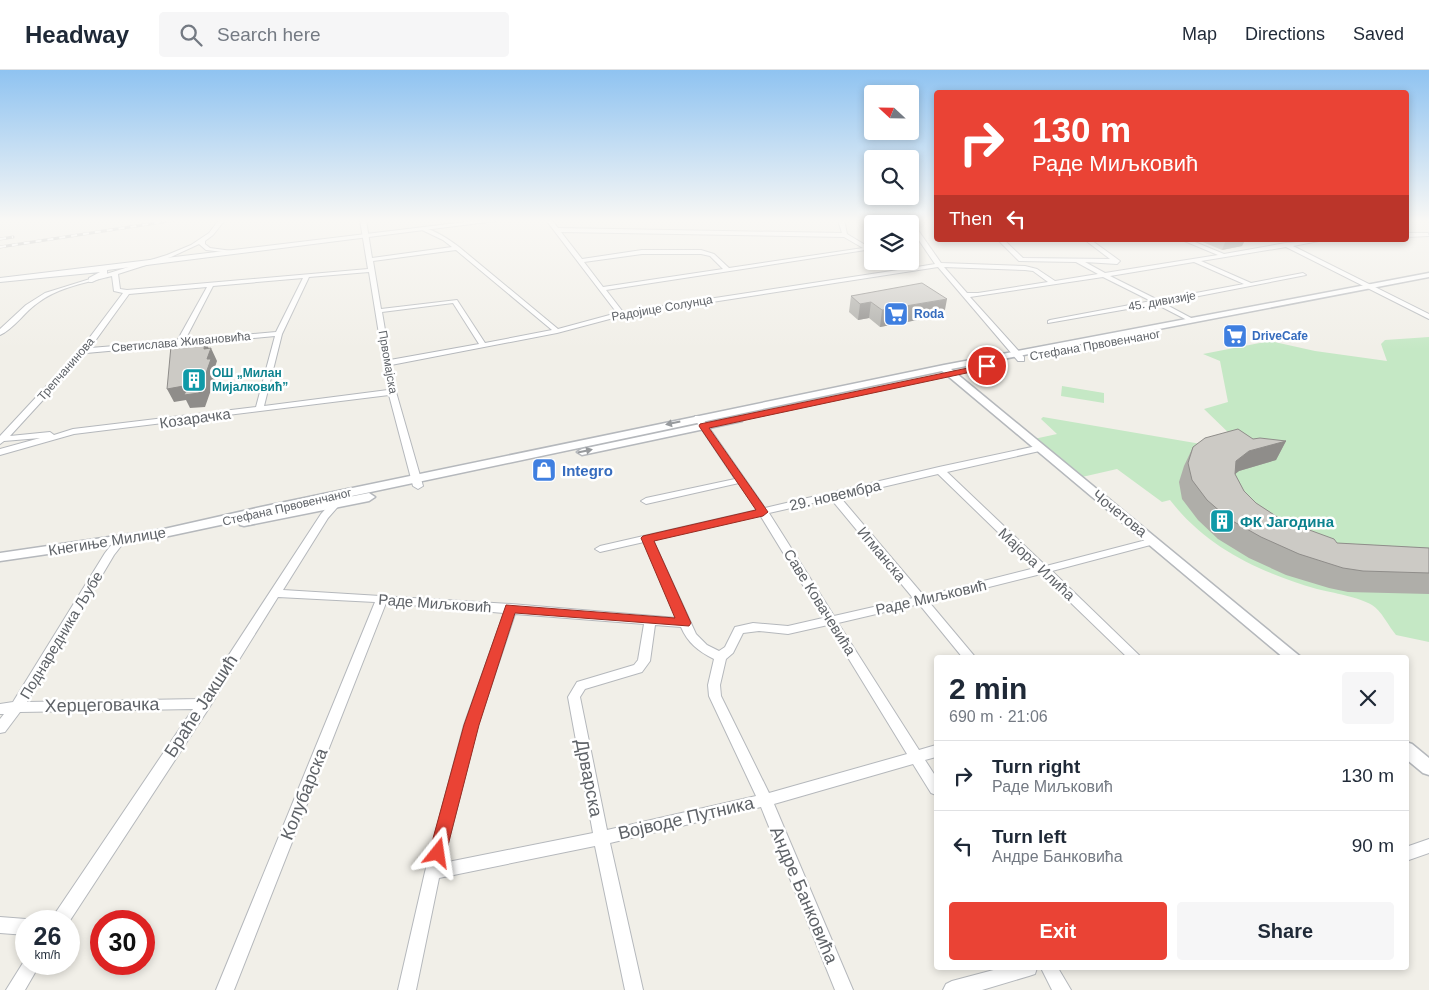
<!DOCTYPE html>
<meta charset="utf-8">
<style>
:root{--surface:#fff;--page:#f6f6f7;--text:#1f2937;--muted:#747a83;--line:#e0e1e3;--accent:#ea4335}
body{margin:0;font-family:Arial,sans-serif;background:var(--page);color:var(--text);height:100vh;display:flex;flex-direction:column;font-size:19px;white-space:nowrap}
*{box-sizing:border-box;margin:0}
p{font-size:16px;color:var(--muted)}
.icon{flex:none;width:28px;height:28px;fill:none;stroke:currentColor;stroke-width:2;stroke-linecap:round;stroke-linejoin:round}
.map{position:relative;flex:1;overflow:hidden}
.sheet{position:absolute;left:934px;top:585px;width:475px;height:315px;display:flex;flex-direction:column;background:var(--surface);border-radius:5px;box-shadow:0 2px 8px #0003}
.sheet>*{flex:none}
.top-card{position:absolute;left:934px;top:20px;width:475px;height:152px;border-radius:5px;box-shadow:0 2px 8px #0003;background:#ea4335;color:#fff;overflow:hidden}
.needle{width:32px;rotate:292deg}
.tools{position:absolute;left:864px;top:15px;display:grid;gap:10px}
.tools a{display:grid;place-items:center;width:55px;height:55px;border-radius:5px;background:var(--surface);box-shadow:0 2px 8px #0003;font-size:25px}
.speed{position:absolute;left:15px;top:840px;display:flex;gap:10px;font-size:25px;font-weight:700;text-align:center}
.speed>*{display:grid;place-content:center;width:65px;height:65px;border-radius:50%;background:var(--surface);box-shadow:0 2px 8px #0003;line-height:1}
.speed small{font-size:12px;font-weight:400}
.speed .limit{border:8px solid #d22;background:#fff;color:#111}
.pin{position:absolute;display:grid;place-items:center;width:42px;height:42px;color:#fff;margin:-21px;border:2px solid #fff;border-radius:50%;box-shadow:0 1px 5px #0007}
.me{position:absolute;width:55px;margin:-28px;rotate:15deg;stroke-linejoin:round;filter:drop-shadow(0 0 4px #0008)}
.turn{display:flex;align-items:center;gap:18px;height:105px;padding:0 15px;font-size:22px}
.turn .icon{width:65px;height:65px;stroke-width:2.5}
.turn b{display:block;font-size:35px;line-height:42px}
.then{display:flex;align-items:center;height:48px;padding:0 15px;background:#0003;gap:10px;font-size:19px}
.round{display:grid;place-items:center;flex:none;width:52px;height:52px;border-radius:5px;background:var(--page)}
.overview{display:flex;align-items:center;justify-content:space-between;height:85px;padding:0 15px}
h1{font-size:30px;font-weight:700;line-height:38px}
.cta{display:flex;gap:10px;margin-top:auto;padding:10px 15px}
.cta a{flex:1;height:58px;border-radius:5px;background:var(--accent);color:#fff;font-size:20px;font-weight:700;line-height:58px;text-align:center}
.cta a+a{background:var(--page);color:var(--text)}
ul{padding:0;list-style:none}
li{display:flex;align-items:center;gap:15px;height:70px;padding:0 15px;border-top:1px solid var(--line)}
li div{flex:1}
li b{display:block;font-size:19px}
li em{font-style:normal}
header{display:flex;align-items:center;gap:30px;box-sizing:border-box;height:70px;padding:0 25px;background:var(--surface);border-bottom:1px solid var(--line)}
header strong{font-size:24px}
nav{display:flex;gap:28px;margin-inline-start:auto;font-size:18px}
.search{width:350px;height:45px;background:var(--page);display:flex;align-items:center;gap:12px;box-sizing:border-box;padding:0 18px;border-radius:5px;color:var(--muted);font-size:19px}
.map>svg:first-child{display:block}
.green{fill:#c5e8c5}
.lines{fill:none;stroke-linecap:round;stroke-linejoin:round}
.minor-casing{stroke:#b5b8bc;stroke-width:2}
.tertiary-casing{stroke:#b5b8bc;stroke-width:3}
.secondary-casing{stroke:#b6babf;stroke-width:2}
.minor{fill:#fff;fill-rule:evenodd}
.tertiary{fill:#fff;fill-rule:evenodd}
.secondary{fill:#fff;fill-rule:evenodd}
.rail-casing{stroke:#b6b7b8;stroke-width:3}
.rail{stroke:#fff;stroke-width:2;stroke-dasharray:6;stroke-linecap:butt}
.wall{fill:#afaea9}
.shaded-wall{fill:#8f8d8a}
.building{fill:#cccac5;stroke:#8f8d8a}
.oneway{fill:#979a9d}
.route{fill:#ea4335;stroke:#982c22}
.labels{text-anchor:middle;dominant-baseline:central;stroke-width:5;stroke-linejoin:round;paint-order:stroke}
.far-street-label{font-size:12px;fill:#5f6368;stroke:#fff}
.far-shop-label{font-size:12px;font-weight:bold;fill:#366cbe;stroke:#fff;text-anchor:start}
.far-culture-label{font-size:12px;font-weight:bold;fill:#0d838f;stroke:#fff;text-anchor:start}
.street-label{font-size:15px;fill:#5f6368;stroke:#fff}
.shop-label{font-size:15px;font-weight:bold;fill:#366cbe;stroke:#fff;text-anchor:start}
.culture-label{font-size:15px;font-weight:bold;fill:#0d838f;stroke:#fff;text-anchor:start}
.near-street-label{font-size:18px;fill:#5f6368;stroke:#fff}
</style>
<header>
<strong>Headway</strong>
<div class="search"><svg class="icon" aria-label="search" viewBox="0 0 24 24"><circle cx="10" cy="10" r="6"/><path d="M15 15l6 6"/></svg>Search here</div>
<nav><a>Map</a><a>Directions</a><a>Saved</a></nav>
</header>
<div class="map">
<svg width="1429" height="920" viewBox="0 0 1429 920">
<rect width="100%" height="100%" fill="#f1efe8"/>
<!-- green -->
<path class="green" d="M1429,267V572L1396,565C1389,557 1381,540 1372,535C1359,527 1333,523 1317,519C1260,502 1208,479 1170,430L1162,432L1117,399L1082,407L1034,369L1057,364L1041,349L1043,347L1201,374L1235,369L1204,339L1228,332L1220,291L1203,284L1270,271L1315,281L1387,291L1381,274L1385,270Z
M1062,316L1104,323V333L1061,326Z"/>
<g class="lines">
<defs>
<path id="minor" d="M219,150H225L213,165L205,171V174L210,178L232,181V183L206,180L199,174L171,187L118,204L120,219L127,220L368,199L360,150H366L372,188L452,177L443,170L420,159C430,156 451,171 459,177L558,259L617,243L546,150H552L558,158L842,163L838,150H844L847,164L872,179L606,220L623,242L898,200L885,191H892L905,199L935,194L910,157V154H908L905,150H911L941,193L1025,196L1037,199L1055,211L1098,204L1076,192L1019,191L998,170H1004L1023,188L1110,189L1085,170H1091L1120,191L1117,194L1085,192L1105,203L1218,185L1182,170H1190L1224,184L1286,173L1324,170L1293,176L1429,244V249L1286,177L1201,191L1251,213L1303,203L1306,205L1163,233L1193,249V251L1191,252L1156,234L1048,253V251L1050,250L1151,231L1103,207L970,227L1024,287V291H1018L938,197L621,246L557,263L391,295L396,322L423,416L418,419L413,416L389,325L74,364L0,385V379L40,368L4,371L0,374V366L81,279L123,223L114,221L112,206C88,212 59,217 39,232C25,241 14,259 0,265V259L26,235L45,223L167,185L191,175L209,163ZM561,162L844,167L863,178L729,198L714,184L701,180H642L582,189ZM456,180L552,260L485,273L457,230L381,239L373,191ZM642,184H701L710,186L723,199L603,217L584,192ZM1194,192L1244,214L1158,230L1110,206ZM944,197L1025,200L1033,201L1048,212L978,223H967ZM369,202L388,320L264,336L282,264L309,207ZM303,208L276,262L185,270L213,216ZM207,217L177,271L90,278L129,224ZM453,233L479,274L390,290L382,242ZM275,266L256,337L73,359L54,365L50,362L10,366L86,283Z
M1406,163H1428L1429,166L1406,167Z
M695,346H701L765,438L939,397L1041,375L1045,378L1044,380L947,402L1046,496L1154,468L1159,471L1158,473L1052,501L1142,588H1128L1041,504L929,532L976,588H963L919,534L838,553L919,680L936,675V687L925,690L936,707V725L931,723L913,694L774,734L853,920H835L761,737L610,773L643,920H625L595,776L439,808L416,920H398L425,802L464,655L504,543L386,533L234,920H216L375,532L278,527L209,638L69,852L52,851L54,845L193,639L20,642L5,662L0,663V649L4,644H0V634L13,632L105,483L116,469H124L125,471L114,485L27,632L200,629L321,444L342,421L345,420L350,423L328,448L283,520L511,534L677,548L644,472L600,482L595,479L600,476L757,440L739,413L646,434L641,431L646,428L735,409L694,348ZM938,404L1035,498L924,526L840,427ZM831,429L913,528L834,546L769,443ZM760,445L823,548L788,556L753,553L735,557L725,577L719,581L707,575L696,564L653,470ZM515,544L644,554L638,590L634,595L577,612L568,627L593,763L443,793L478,655ZM655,555L681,557C688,573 698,581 714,589L708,615L709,626L756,726L607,760L580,627L585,619L642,602L650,591ZM828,555L907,684L769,723L721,626L720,615L726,589L733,583L743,563L759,561L788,564Z
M1429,769V783L1406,791V777Z
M0,847L26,849L32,851H26V865L0,863Z
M26,888V894H40L25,920H6Z
M1001,898H1037L1035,904L1029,906L982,920H943L946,914L952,911Z
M1041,898H1058L1071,920H1052Z"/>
<path id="tertiary" d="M1429,203V207L951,299L1302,588H1284L942,301L262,445H260L369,423L375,427L369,431L244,456L240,455L239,451L164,467L0,491V483L164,459L261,437L944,295Z
M738,346L743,349L742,351L582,385L577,382L582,379Z
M1406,672L1412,674L1429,688V705L1423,703L1406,689Z"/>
<path id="secondary" d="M482,150H503L107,200V205L92,212H89V208L100,202L0,212V208Z
M900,150H909L914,153L910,155Z"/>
</defs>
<!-- minor casing -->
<use href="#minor" class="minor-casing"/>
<!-- tertiary casing -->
<use href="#tertiary" class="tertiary-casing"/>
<!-- secondary casing -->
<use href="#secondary" class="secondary-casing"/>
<!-- minor -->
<use href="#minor" class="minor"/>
<!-- tertiary -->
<use href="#tertiary" class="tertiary"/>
<!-- secondary -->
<use href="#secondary" class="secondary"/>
<defs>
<path id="rail" d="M0,169L13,167
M0,177L175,150"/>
</defs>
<!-- rail casing -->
<use href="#rail" class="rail-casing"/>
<!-- rail -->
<use href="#rail" class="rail"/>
</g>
<!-- wall -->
<path class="wall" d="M1198,170H1245L1242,176L1222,180Z
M851,226L944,245L880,257L869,248L858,250L849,242Z
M1253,369L1286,371L1276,390L1239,401L1235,404L1244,421L1256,433L1282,450L1337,473L1429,478V524L1348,522L1329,518L1286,505L1249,488L1218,469L1198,450L1182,429L1179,412L1184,396L1193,377Z"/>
<!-- shaded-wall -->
<path class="shaded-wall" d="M1226,170H1245L1242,176L1222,180Z
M947,229L944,245L880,257L882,240Z
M871,232L869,248L858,250L860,234Z
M205,270L210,281L211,278L217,291L215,297L217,303L205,337L190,338L186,330L174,332L167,319L207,289L204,279Z
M1286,371L1276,390L1239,401L1226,411L1236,391L1249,381Z"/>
<!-- building -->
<path class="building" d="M922,213L947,229L882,240L871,232L860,234L851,226Z
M205,270L204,279L211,278L207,289H211L199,323L184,325L189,315L167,319L171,276Z
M1238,359L1253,369L1260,368L1286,371L1249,381L1236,391L1235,404L1244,421L1256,433L1282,450L1334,469L1337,473L1429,478V503L1363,501L1343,498L1299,484L1261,467L1229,449L1207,430L1192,410L1188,393L1193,377L1205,368Z"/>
<!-- one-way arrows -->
<defs><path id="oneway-solid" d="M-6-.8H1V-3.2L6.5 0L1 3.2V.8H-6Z" transform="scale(1.25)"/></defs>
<g class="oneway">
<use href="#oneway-solid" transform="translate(673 353) rotate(168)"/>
<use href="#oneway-solid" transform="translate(585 381) rotate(-12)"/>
</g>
<!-- sky -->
<linearGradient id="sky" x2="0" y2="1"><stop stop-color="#8fc3f1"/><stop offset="0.54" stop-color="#f9f8f5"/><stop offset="1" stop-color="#f9f8f5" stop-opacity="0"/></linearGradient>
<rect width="1429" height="279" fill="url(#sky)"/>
<!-- route -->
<path class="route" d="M987,294H990V298L709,358L768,442L763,446L654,471L691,553L689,556L515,543L479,655L446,783L444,789L438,792L432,789L429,783L464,655L506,535L675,548L641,468L643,466L756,440L699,356L700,354Z"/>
<!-- icons -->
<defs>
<symbol id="supermarket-square" viewBox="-11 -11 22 22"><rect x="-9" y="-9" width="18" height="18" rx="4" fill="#3f7fe0" stroke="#fff"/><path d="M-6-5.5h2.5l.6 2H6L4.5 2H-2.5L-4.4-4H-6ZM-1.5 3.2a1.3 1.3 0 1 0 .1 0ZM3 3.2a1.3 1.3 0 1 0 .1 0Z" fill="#fff"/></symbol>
<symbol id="building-square" viewBox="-11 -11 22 22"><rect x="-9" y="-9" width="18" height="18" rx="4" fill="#0f9aa8" stroke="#fff"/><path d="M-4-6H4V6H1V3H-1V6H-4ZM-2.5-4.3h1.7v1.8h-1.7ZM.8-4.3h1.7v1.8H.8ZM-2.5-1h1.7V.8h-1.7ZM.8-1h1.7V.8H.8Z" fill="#fff"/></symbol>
<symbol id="shop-square" viewBox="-11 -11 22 22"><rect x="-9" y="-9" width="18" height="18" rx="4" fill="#3f7fe0" stroke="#fff"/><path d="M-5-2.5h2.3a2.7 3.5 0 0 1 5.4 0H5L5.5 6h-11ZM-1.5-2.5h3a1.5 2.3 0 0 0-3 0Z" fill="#fff"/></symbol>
</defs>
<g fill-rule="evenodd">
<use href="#supermarket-square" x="882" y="230" width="28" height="28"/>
<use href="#supermarket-square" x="1221" y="252" width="28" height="28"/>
<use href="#building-square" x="180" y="296" width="28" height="28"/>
<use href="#shop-square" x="530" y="386" width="28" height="28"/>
<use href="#building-square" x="1208" y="437" width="28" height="28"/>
</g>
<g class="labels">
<!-- far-street labels -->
<g class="far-street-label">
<text transform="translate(1162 231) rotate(-10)">45. дивизије</text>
<text transform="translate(662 238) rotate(-10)">Радојице Солунца</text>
<text transform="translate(181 272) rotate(-5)">Светислава Живановића</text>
<text transform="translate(1095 275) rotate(-10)">Стефана Првовенчаног</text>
<text transform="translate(388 292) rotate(80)">Првомајска</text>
<text transform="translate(66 299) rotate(-49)">Трепчанинова</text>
<text transform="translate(287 437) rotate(-13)">Стефана Првовенчаног</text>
</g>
<!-- far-shop labels -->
<g class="far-shop-label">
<text x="914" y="244">Roda</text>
<text x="1252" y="266">DriveCafe</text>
</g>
<!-- far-culture labels -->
<g class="far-culture-label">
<text x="212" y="303">ОШ „Милан<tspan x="212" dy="14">Мијалковић”</tspan></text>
</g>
<!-- street labels -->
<g class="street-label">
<text transform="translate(195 348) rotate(-8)">Козарачка</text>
<text transform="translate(835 425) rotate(-13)">29. новембра</text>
<text transform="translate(1120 443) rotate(39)">Чочетова</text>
<text transform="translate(107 471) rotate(-9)">Кнегиње Милице</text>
<text transform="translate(882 484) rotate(50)">Игманска</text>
<text transform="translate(1037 494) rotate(43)">Мајора Илића</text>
<text transform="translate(931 527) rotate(-13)">Раде Миљковић</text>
<text transform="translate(820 532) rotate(58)">Саве Ковачевића</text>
<text transform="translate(435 533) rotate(4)">Раде Миљковић</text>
<text transform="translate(61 565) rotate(-59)">Поднаредника Љубе</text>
</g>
<!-- shop labels -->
<g class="shop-label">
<text x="562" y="400">Integro</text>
</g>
<!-- culture labels -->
<g class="culture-label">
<text x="1240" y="451">ФК Јагодина</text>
</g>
<!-- near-street labels -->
<g class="near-street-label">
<text transform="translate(102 635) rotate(-1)">Херцеговачка</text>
<text transform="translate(201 636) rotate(-57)">Браће Јакшић</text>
<text transform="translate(589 708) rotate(79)">Дрварска</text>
<text transform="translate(304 724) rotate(-68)">Колубарска</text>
<text transform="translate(686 748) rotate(-13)">Војводе Путника</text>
<text transform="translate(804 825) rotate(67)">Андре Банковића</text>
</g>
</g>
</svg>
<div class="tools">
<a><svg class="needle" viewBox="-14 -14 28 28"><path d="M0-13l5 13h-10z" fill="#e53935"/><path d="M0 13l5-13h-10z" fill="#747a83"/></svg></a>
<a><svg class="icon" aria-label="search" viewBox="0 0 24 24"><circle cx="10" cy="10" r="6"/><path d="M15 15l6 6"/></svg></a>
<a><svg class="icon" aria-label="layers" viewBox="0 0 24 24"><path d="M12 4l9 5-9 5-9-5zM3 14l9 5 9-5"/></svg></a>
</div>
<div class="speed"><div>26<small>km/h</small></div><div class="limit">30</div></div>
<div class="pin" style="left:987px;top:296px;background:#d93025"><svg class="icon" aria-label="arrive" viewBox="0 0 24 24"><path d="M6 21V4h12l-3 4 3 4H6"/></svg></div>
<svg class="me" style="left:438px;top:783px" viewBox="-20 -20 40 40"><path d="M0-17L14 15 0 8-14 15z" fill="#ea4335" stroke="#fff" stroke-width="4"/></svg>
<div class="top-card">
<div class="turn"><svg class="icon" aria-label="right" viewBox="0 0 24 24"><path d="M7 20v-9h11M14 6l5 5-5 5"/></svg><div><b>130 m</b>Раде Миљковић</div></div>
<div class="then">Then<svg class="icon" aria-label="left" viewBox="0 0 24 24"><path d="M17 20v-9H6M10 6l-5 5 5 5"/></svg></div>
</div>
<section class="sheet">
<div class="overview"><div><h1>2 min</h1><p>690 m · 21:06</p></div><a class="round"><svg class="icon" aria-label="close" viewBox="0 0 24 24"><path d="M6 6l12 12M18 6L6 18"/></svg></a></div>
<ul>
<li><svg class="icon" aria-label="right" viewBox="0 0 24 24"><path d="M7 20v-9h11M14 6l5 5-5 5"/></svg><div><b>Turn right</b><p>Раде Миљковић</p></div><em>130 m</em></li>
<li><svg class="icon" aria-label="left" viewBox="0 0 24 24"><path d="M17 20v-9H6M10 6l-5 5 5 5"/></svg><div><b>Turn left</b><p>Андре Банковића</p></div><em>90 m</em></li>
</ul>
<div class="cta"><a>Exit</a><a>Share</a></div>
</section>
</div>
